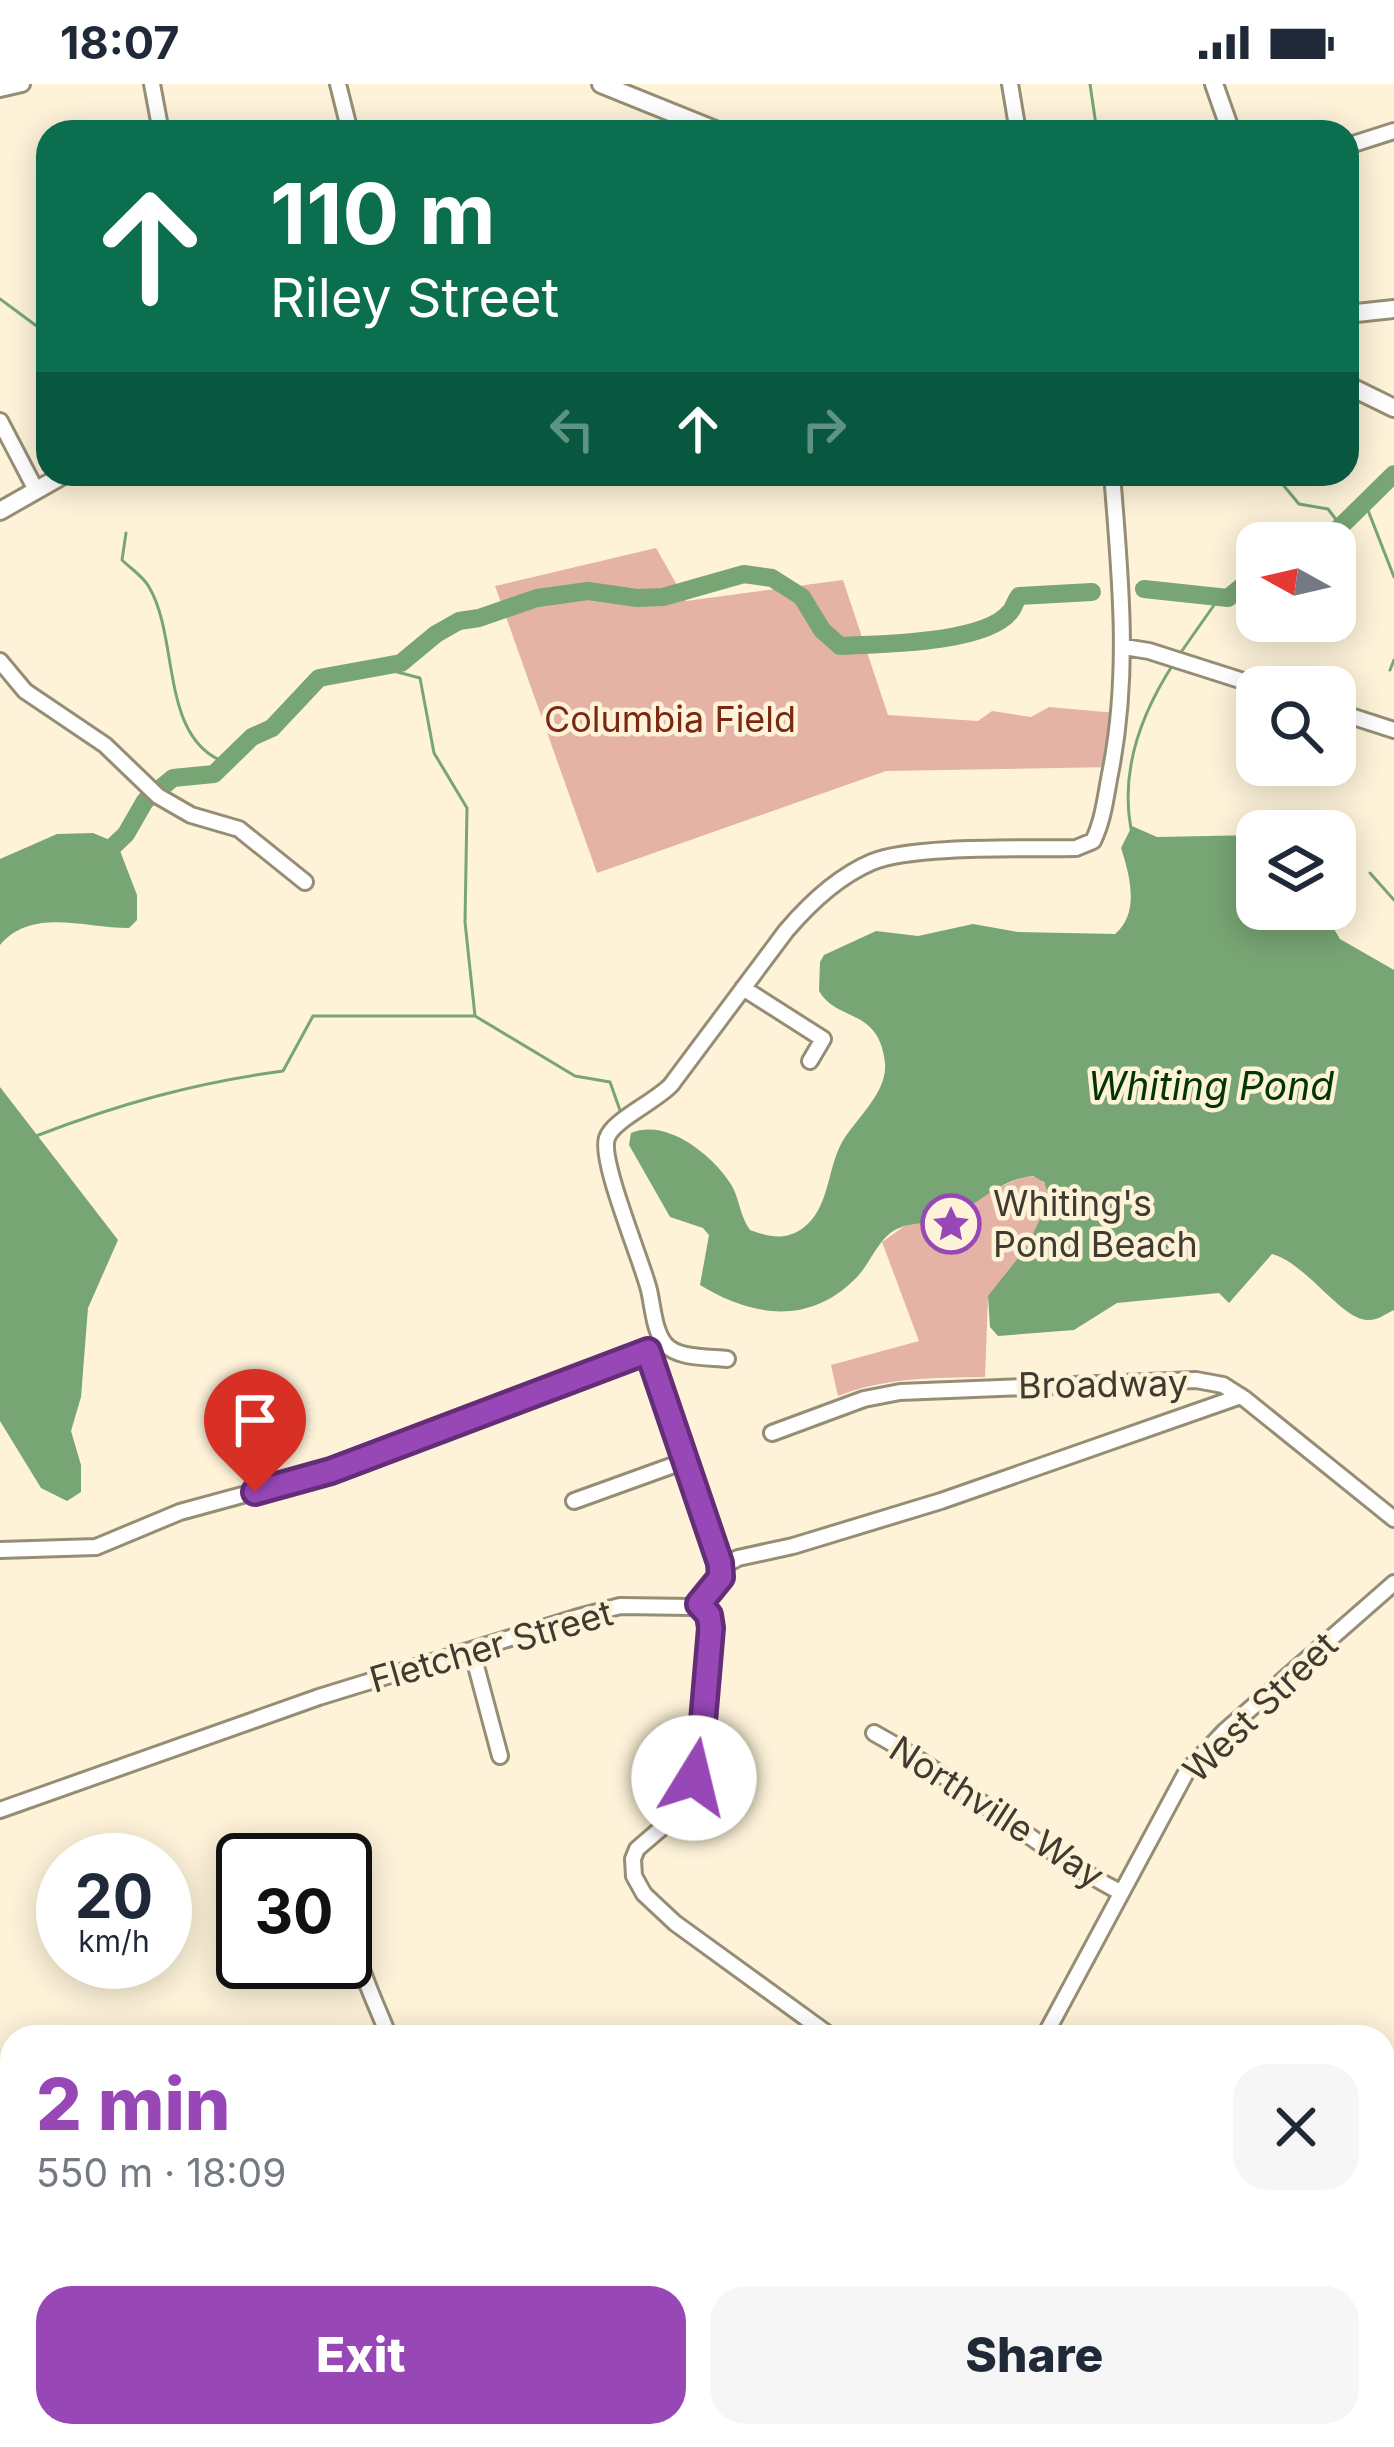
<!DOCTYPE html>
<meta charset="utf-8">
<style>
:root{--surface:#fff;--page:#f6f6f7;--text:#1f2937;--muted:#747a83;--accent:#9847b7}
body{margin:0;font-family:Inter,sans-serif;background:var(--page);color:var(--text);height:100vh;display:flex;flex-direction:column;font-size:45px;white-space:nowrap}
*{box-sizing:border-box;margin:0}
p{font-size:39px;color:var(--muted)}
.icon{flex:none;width:66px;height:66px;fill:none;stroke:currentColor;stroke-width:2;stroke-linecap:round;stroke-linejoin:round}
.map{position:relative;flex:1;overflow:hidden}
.details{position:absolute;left:0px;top:1941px;width:1395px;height:423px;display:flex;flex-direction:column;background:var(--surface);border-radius:36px 36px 0 0;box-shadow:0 6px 30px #0003}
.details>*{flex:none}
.guide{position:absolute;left:36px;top:36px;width:1323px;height:366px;border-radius:36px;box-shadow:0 6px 30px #0003;background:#0b6e4f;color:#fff;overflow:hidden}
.needle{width:78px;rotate:278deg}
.fabs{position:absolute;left:1236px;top:438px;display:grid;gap:24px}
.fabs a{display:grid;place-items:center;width:120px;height:120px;border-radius:24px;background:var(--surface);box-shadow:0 6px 30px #0003;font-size:60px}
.speed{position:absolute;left:36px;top:1749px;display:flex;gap:24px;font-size:60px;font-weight:700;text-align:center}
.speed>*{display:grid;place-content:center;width:156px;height:156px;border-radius:50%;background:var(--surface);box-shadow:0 6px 30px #0003;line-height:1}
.speed small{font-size:30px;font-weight:400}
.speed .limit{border:6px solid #111;border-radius:18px;background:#fff;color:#111}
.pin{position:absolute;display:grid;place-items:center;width:102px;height:102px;color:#fff;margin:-123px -51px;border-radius:50% 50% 50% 0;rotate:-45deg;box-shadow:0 0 12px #0007}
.pin .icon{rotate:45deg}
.me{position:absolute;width:132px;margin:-66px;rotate:9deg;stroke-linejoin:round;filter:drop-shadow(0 0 9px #0008)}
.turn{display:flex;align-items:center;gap:42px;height:252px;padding:0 36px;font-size:54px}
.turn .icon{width:156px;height:156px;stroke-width:2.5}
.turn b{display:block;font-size:84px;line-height:102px}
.lanes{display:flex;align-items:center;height:114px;padding:0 36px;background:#0003;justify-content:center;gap:60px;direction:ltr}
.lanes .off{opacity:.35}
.round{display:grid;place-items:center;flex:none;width:126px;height:126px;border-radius:36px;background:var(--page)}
.overview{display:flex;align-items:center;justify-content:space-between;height:204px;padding:0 36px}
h1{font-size:72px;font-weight:800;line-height:90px;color:var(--accent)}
.primary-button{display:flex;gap:24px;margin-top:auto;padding:24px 36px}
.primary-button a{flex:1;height:138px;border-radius:36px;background:var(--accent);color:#fff;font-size:48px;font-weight:800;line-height:138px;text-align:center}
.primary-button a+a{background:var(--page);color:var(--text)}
.status{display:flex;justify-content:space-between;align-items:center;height:84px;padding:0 60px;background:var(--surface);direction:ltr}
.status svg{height:33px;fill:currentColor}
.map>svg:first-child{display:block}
.green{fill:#e4b3a5}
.water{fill:#77a573}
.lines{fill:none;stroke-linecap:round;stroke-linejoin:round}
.stream{stroke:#77a573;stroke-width:3}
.river{stroke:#77a573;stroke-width:18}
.minor-casing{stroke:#968d75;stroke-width:20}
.major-casing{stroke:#968d75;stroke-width:22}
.minor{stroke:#fff;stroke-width:14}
.major{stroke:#fff;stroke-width:16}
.route-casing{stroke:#632e77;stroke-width:30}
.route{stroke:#9847b7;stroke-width:21}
.labels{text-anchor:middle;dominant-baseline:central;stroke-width:9;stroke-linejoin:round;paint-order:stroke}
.park-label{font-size:36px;fill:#792913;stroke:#fef3d9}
.poi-label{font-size:36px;fill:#403b31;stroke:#fef3d9;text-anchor:start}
.street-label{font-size:36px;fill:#403b31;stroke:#fef3d9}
.water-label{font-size:39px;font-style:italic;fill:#033502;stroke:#fef3d9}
</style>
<div class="status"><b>18:07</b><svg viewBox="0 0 49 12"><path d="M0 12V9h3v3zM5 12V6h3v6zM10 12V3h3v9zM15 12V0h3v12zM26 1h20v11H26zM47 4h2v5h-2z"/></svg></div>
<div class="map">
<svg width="1394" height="2363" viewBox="0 0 1394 2363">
<rect width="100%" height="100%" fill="#fef3d9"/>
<!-- green -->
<path class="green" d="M656,464L686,517L843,496L888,631L978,637L992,627L1031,633L1049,623L1116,629L1121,670L1114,683L886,687L597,789L495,502Z
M1025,1092L1039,1093L1050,1107V1114L1026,1164L988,1213L985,1293C933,1294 886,1293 838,1312L831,1281L919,1257L882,1158L906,1141L955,1131L986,1109Z
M475,2352H638L645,2358L699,2363H477Z
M824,2352H1094L1152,2363H779Z"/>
<!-- water -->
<path class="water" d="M1132,742L1157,753L1257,751V825H1322L1340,855L1394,886V1226C1385,1230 1377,1237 1367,1236C1341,1235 1306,1179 1272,1170L1229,1219L1219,1209L1117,1219L1074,1246L998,1252L990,1243L988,1212L1026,1164L1050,1114L1044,1098L1033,1092C999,1095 978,1121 950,1133C929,1142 906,1135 888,1151C874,1164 868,1183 854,1196C807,1242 751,1232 700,1201L709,1151L703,1144L670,1133L629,1061L631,1049C667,1034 713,1071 732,1102C740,1117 740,1132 750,1146C769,1153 785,1157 803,1144C829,1125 827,1087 841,1060C854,1036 888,1009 885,979C879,923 838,939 819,907L820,878L824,871L876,847L918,852L973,840L1018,848L1115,850C1140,829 1130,792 1121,764Z
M93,749L117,759L137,811V836L129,844C84,844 32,823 0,861V775L57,750Z
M0,1003L118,1156L88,1224L81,1313L71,1347L81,1381V1408L67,1417L41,1404L0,1337Z"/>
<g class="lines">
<!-- stream -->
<path class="stream" d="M1090,0L1097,48
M0,215L38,243L48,262
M1263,390L1279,396L1299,420L1328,425L1341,442
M1364,416L1394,493
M126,449L122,476C130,484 144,493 149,503C180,555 159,656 227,679
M1179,571L1219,514
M382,584L420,594L434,669L467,724L465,838L475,932
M1390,586L1394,576
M1131,745C1120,686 1142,628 1174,579
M1370,789L1394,816
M36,1052C119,1020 194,999 283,987L313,932H475L575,992L610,998L622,1032"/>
<!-- river -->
<path class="river" d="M1315,459L1339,444L1394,390
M1144,505L1228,514L1257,490
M101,774L126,750L145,717L173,694L214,690L252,653L272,644L319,594L401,579L436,550L459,537L479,534L537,514L588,507L637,514L663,513L744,490L772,494L802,513L822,546L840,562C879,560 984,560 1010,528C1014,524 1015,517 1019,512L1092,508"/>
<defs>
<path id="minor" d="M152,0L161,48
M338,0L350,48
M1010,0L1018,48
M0,5L22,0
M1347,62L1394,47
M0,337L36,406
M1124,563L1149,567L1262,603
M0,577L25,607L105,661L158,712L191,731L239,745L305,798
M1335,627L1394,646
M743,904L823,955L810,977
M648,1266L716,1459L721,1489
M727,1275C710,1273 677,1275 665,1260C654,1247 653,1223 649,1206C642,1177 599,1076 607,1054C613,1036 655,1018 671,1001L786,847C809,820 839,792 872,778C913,761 1027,765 1076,764L1093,757C1104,735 1106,709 1111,685C1130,586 1120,490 1112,390
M772,1349L864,1315L900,1308L1196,1296L1223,1301L1245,1315L1394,1435
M574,1417L685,1377
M0,1466L96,1463L180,1428L331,1387L636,1273L662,1257
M699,1520L709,1531L711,1544L702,1649L694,1694L672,1735L637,1765L633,1775L634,1792L644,1810L675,1839L832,1953
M472,1567L500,1672
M874,1649C960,1696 1033,1763 1120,1808
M0,1726L319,1613L575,1534L620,1522L692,1523L712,1509L727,1480L738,1474L793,1462L941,1417L1241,1312
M355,1809C342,1857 372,1908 389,1953
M1044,1953L1187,1687L1225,1647L1394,1499
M0,2171L12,2167
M0,2334L12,2342
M45,2352L189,2362L218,2352"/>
<path id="major" d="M601,0L720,48
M1214,0L1231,48
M1347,230L1394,225
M1347,301L1394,324
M0,427L65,390"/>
</defs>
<!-- minor casing -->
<use href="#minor" class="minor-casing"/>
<!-- major casing -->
<use href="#major" class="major-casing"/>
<!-- minor -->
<use href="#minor" class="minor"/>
<!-- major -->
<use href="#major" class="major"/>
</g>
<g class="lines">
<defs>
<path id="route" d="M255,1408L331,1387L648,1267L720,1479L721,1493L699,1520L709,1531L711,1544L702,1649L694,1694"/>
</defs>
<!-- route casing -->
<use href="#route" class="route-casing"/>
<!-- route -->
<use href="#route" class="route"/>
</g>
<!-- icons -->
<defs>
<symbol id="sight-ring" viewBox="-11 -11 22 22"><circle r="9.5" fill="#fef3d9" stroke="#9847b7" stroke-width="1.5"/><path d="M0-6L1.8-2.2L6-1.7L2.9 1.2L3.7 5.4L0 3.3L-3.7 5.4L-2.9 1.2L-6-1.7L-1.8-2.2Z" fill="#9847b7"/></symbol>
</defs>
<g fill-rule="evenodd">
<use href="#sight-ring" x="918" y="1107" width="66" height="66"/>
</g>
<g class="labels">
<!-- park labels -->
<g class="park-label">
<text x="670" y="635">Columbia Field</text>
</g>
<!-- poi labels -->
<g class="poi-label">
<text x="993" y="1119">Whiting's<tspan x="993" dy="41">Pond Beach</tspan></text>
</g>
<!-- street labels -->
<g class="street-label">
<text transform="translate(1103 1300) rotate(-1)">Broadway</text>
<text transform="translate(491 1562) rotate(-16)">Fletcher Street</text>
<text transform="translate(1260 1623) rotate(-44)">West Street</text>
<text transform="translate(997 1728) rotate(33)">Northville Way</text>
</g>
<!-- water labels -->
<g class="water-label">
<text x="1211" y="1001">Whiting Pond</text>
</g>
</g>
</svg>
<div class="fabs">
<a><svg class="needle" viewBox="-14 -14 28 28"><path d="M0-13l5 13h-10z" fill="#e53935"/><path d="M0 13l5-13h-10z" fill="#747a83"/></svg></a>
<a><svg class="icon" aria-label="search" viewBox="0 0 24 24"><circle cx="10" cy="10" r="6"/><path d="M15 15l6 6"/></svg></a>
<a><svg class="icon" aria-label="layers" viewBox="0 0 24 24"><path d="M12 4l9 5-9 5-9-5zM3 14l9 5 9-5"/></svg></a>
</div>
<div class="speed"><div>20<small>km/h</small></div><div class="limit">30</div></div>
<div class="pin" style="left:255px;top:1408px;background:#d93025"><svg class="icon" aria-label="arrive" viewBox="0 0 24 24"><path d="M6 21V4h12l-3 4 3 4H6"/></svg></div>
<svg class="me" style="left:694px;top:1694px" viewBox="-20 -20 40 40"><circle r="19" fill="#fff"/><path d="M0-13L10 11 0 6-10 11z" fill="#9847b7"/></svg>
<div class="guide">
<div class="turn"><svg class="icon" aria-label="ahead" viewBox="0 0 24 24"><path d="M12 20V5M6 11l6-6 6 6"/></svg><div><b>110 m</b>Riley Street</div></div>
<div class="lanes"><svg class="icon off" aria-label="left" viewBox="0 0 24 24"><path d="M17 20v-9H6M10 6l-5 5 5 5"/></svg><svg class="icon" aria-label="ahead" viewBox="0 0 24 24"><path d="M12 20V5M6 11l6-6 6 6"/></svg><svg class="icon off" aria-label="right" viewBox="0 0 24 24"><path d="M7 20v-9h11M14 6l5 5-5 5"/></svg></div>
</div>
<section class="details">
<div class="overview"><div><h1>2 min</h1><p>550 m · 18:09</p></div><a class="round"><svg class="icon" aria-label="close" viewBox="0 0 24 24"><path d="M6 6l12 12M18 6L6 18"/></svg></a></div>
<div class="primary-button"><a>Exit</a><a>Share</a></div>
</section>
</div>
